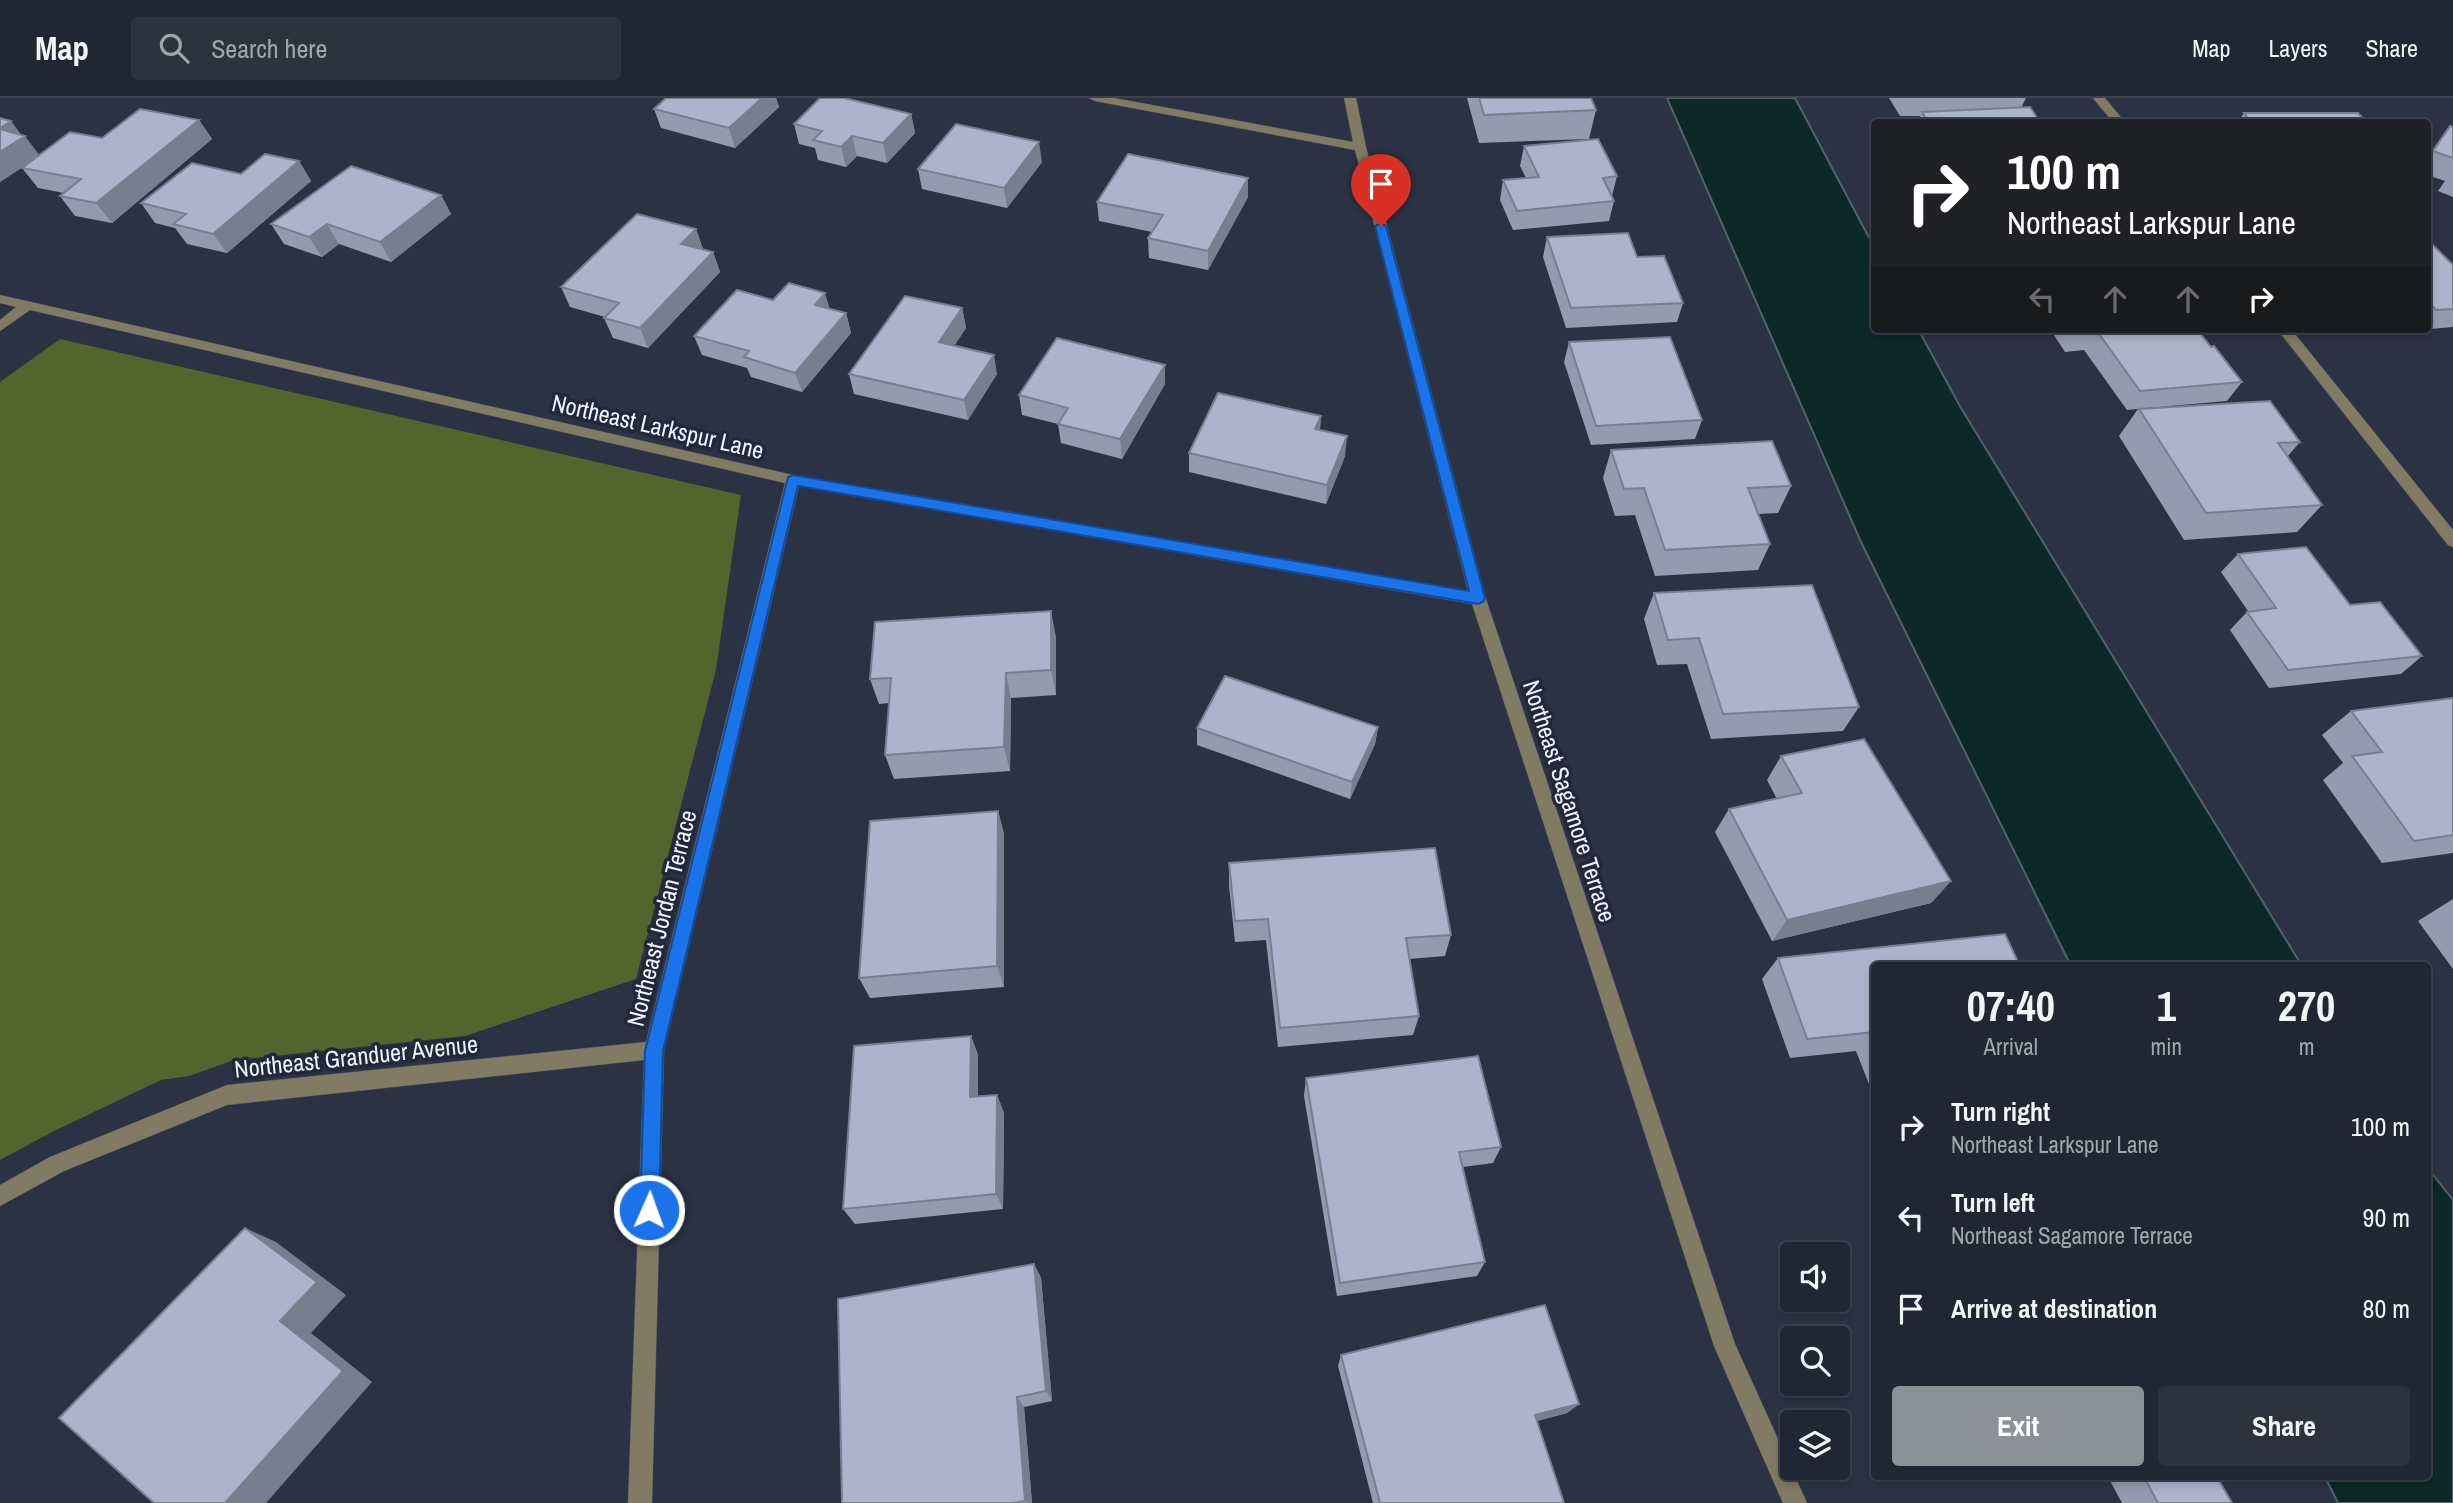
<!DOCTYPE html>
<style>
:root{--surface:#202633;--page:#2d323f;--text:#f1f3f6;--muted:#a2a5ac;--line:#3d434e;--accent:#8c9099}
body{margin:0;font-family:"Archivo Narrow",sans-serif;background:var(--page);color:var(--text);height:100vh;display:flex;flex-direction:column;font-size:26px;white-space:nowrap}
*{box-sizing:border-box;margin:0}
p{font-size:23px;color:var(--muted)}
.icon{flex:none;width:38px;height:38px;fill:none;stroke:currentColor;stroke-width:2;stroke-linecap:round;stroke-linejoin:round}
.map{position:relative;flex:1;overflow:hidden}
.side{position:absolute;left:1871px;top:864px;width:560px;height:518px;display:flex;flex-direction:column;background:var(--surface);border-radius:7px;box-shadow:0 4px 10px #0003,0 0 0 2px var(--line)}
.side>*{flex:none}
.hud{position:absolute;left:1871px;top:21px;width:560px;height:214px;border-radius:7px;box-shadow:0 4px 10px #0003,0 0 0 2px var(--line);background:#202124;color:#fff;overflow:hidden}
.fabs{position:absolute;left:1780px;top:1144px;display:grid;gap:14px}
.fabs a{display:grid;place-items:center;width:70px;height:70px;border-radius:7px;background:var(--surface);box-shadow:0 4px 10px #0003,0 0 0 2px var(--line);font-size:35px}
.pin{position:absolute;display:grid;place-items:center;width:60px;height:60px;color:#fff;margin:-72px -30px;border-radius:50% 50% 50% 0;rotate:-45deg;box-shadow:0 0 7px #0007}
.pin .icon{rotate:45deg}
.me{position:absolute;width:77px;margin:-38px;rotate:2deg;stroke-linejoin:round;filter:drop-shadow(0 0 5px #0008)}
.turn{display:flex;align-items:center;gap:24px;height:147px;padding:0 21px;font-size:32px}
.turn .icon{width:91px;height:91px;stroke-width:2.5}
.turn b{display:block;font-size:49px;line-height:60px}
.lanes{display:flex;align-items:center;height:66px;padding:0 21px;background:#0003;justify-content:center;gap:35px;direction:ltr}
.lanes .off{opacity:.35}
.eta{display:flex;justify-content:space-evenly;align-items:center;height:119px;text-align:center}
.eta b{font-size:42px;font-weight:800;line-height:49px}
.cta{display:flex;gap:14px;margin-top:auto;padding:14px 21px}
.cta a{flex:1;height:80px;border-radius:7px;background:var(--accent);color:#fff;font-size:28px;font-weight:800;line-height:80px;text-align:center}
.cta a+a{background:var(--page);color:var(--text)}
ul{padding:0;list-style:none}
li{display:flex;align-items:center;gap:21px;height:91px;padding:0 21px}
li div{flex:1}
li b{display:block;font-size:26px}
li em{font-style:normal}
header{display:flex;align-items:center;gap:42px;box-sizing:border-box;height:98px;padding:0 35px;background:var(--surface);border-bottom:2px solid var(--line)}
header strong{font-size:33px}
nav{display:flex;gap:38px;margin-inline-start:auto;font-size:24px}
.search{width:490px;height:63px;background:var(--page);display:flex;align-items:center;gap:18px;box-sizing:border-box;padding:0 24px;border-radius:7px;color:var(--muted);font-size:26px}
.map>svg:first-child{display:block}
.green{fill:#55632c}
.water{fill:#0c2829;stroke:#506569;stroke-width:2}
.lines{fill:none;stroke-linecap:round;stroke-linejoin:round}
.minor-casing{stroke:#474d5e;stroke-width:1}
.minor{fill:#807b62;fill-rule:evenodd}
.wall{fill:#939baf}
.shaded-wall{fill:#787e8e}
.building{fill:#abb4cb;stroke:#787e8e;stroke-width:2}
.route{fill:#1a73e8;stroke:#114b97;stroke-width:2}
.labels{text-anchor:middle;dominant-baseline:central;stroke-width:7;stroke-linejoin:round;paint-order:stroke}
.street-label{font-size:24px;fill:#f0f4fe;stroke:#22283a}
</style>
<header>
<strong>Map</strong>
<div class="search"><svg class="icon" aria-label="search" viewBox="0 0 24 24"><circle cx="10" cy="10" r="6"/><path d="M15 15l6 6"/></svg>Search here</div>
<nav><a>Map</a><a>Layers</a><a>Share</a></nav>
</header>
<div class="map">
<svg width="2453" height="1405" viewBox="0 0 2453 1405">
<rect width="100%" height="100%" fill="#2b3244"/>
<!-- green -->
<path class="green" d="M60,241L741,397L716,572L636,881L465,938L234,962L189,978L161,982L52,1034L0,1062V284Z"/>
<!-- water -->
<path class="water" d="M1667,0H1795L1874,149V231H1918L1961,310L2302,868H2071L1861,444Z
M2427,1069L2453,1102V1405H2338L2325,1379H2427Z"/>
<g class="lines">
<defs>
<path id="minor" d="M1089,0H1114L1353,44L1344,0H1356L1366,49L1486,501L1735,1246L1807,1405H1783L1714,1248L1472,506L799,388L664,952L652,1405H628L644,962L227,1007L64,1073L0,1108V1087L50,1059L227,987L646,944L785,385L30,212L0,233V222L16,209L0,205V197L793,377L1468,493L1355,52L1095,3Z
M2093,0H2105L2125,24H2113Z
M2277,231H2291L2453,432V449L2448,447Z"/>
</defs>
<!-- minor casing -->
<use href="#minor" class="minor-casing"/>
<!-- minor -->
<use href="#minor" class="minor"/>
</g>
<!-- wall -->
<path class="wall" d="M666,0H776L779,9L735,50L661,30L654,11Z
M1467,0H1591L1596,12L1589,41L1479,45Z
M1889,0H2026L2021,10L2040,24H1917L1920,18H1900Z
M2244,15L2366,24H2238Z
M911,16L915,35L887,65L857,58L846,69L818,62L815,50L799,46L794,26Z
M0,20L22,37L39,57L102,40L199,22L212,41L112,125L75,118L60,98L64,95L38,90L22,70L28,65L0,84Z
M2450,28L2453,29V99L2438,93L2445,83L2427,77V59Z
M1524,48L1617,78L1612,98L1614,103L1609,123L1513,132L1500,102L1503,82L1526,80L1520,68Z
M299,63L311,83L227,155L187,146L175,130L155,125L141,105L241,76Z
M1042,64L1007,110L922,91L918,71Z
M441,97L451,116L391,164L339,146L322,159L284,146L271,126Z
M1248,99L1208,172L1149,160L1148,140L1152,134L1099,123L1097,104Z
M696,131L703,151L713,154L720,174L648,250L613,240L604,220L605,219L570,209L561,189Z
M1547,139L1637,159L1683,205L1677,224L1566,230L1543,159Z
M2427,141L2453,167V229L2419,232L2418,231H2427Z
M773,202L830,211L846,215L851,235L802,294L751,279L747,270L702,257L694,238Z
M962,210L966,230L954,248L997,276L968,322L854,296L849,276Z
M2050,231H2197L2211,249L2242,284L2227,303L2147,310L2300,344L2287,359L2322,407L2297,434L2184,442L2119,338L2138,311L2127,312L2084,252L2065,254Z
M1569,244L1702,322L1695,341L1591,347L1564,264Z
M1165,286L1122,361L1061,345L1058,326L1022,317L1019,297Z
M1321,318L1320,332L1345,358L1326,406L1189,374V355Z
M1611,352L1791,388L1778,415L1758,416L1770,446L1758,472L1655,478L1635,417L1615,418L1603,380Z
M2238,456L2350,507L2422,558L2401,576L2269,590L2230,532L2247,514L2248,513L2221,474Z
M1654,495L1859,609L1843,633L1711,641L1687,566L1657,567L1644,521Z
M1056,539V597L1011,600L1010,673L894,681L885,657L889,605L879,606L870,581Z
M2453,600V755L2382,765L2323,682L2343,665L2322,637L2351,613Z
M1378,629L1375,646L1350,701L1197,647V630Z
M1781,658L1951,783L1931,805L1772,843L1715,734L1729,711L1777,701L1767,682Z
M998,713L1004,736V889L870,900L859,880Z
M1229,765L1451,837L1445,858L1409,861L1419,918L1413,937L1278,949L1266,842L1235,844L1229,788Z
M2453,801V871L2418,823Z
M1778,860L1874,868V999L1856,953L1790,960L1762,881Z
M971,938L978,957V998L997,997L1004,1015L1003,1111L855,1126L843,1111Z
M1306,980L1501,1049L1493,1065L1463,1069L1485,1164L1477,1178L1337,1198L1304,998Z
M1034,1166L1041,1180L1052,1303L1024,1309L1032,1405H842Z
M1341,1257L1579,1306L1567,1315L1537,1323L1564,1405H1373L1338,1268Z
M2108,1379H2217L2232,1405H2122Z"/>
<!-- shaded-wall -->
<path class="shaded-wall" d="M762,0H776L779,9L735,50L729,30Z
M911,16L915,35L887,65L883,45Z
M199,22L212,41L112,125L96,105Z
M11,23L23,39L25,38L40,58L0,84V30Z
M852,38L857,58L846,69L841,49Z
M1039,44L1042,64L1007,110L1004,90Z
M299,63L311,83L227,155L213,136Z
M1248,80V99L1208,172V153Z
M441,97L451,116L391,164L380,144Z
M327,126L339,146L322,159L309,139Z
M696,131L703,151L689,166L681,146Z
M713,154L720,174L648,250L640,230Z
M825,195L831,215L815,207Z
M962,210L966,230L943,264L939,244Z
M846,215L851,235L802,294L795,275Z
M994,257L997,276L968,322L964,302Z
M1165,267V286L1122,361L1120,341Z
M1321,318L1319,337L1315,331Z
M1347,338L1345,358L1326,406L1327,387Z
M1051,513L1056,539V597L1051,572Z
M1006,575L1011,600L1010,673L1004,649Z
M1378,629L1375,646L1350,701L1352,684Z
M998,713L1004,736V889L997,868Z
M1951,783L1931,805L1772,843L1787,822Z
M971,938L978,957V1016L970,999Z
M997,997L1004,1015L1003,1111L996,1096Z
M245,1130L276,1144L346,1197L311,1235L372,1284L266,1405H225L280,1223Z
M1034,1166L1041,1180L1052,1303L1046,1293Z
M1017,1299L1024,1309L1032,1405H1028L1025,1403Z
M1579,1306L1567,1315L1525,1326L1535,1317Z"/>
<!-- building -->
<path class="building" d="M666,0H762L729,30L654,11Z
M820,0H844L911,16L883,45L852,38L841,49L813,42L822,33L794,26Z
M1479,0H1591L1596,12L1484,17Z
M2030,9L2040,24H1928L1922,14Z
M140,11L199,22L96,105L60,98L81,81L22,70L70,34L102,40Z
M2244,15H2358L2366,24H2251Z
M0,20L11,23L0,30Z
M956,26L1039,44L1004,90L918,71Z
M2450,28L2453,29V60L2433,53Z
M0,31L25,38L0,54Z
M1598,41L1617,78L1603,80L1614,103L1517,113L1503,82L1539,79L1524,48Z
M265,56L299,63L213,136L173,126L186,116L141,105L192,65L241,76Z
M1128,56L1248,80L1208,153L1148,140L1163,117L1097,104Z
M351,68L441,97L380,144L327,126L309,139L271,126Z
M637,116L696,131L681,146L713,154L640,230L604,220L619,205L561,189Z
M1628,135L1637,159L1664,158L1683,205L1571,210L1547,139Z
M2427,141L2453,167V211L2436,212L2427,202Z
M789,185L825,195L815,207L846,215L795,275L744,259L749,253L694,238L737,192L773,202Z
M905,198L962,210L939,244L994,257L964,302L849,276Z
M2076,231H2197L2211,249L2214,248L2242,284L2140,293L2097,233L2078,234Z
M1670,239L1702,322L1596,328L1569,244Z
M1057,240L1165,267L1120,341L1058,326L1068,310L1019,297Z
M1218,295L1321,318L1315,331L1347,338L1327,387L1189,355Z
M2270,303L2300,344L2278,345L2322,407L2206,415L2139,311Z
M1772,343L1791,388L1748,390L1770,446L1665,452L1644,390L1624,391L1611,352Z
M2306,449L2350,507L2380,504L2422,558L2288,572L2247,514L2276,510L2238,456Z
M1812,487L1859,609L1723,616L1699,540L1668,542L1654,495Z
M1051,513V572L1006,575L1004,649L885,657L891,580L870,581L875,524Z
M1225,578L1378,629L1352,684L1197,630Z
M2453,600V737L2414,743L2352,658L2382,654L2351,613Z
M1864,641L1951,783L1787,822L1729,711L1802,695L1781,658Z
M998,713L997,868L859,880L870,723Z
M1435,750L1451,837L1406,840L1419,918L1280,930L1268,821L1235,823L1229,765Z
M2005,836L2020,868H1874V934L1807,941L1778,860Z
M971,938L970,999L997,997L996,1096L843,1111L854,948Z
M1478,958L1501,1049L1459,1054L1485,1164L1340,1185L1306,980Z
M245,1130L317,1184L280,1223L343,1273L225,1405H154L59,1320Z
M1034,1166L1046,1293L1017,1299L1025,1403L1013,1405H842L838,1201Z
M1545,1207L1579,1306L1535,1317L1564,1405H1380L1341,1257Z
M2144,1379H2217L2232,1405H2158Z"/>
<!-- route -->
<path class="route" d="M1381,125L1386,128L1485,500L1483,504L1478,506L798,388L663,953L659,1112L656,1119L649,1122L643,1119L640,1112L645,953L788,379L793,377L1469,493L1375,128Z"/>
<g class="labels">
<!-- street labels -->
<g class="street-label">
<text transform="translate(658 328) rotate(13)">Northeast Larkspur Lane</text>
<text transform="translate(1570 703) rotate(72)">Northeast Sagamore Terrace</text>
<text transform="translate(661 820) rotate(-76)">Northeast Jordan Terrace</text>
<text transform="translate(356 958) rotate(-6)">Northeast Granduer Avenue</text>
</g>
</g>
</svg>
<div class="fabs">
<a><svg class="icon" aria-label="sound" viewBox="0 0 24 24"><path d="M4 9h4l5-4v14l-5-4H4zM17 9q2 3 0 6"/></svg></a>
<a><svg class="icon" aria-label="search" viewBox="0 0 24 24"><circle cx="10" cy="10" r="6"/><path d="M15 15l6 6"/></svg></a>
<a><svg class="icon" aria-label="layers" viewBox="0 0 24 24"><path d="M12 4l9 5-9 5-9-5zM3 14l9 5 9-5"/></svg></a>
</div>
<div class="pin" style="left:1381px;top:128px;background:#d93025"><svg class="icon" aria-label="arrive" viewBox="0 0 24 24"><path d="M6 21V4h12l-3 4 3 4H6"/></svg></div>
<svg class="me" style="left:649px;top:1112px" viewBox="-20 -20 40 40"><circle r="17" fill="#1a73e8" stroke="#fff" stroke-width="3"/><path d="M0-11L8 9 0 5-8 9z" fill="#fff"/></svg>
<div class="hud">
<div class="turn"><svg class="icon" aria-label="right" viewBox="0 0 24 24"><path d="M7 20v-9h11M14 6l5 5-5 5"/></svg><div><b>100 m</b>Northeast Larkspur Lane</div></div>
<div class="lanes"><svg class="icon off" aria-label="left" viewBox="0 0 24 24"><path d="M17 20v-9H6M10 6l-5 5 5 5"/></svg><svg class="icon off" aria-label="ahead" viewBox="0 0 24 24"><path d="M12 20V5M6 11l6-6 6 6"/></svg><svg class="icon off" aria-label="ahead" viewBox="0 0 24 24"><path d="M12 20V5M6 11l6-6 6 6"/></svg><svg class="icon" aria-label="right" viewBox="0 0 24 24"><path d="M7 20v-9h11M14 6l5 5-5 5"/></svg></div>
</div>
<section class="side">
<div class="eta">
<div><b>07:40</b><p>Arrival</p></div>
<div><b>1</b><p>min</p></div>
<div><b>270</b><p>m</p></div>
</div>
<ul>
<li><svg class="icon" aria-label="right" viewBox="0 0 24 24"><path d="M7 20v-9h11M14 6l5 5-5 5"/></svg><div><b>Turn right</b><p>Northeast Larkspur Lane</p></div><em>100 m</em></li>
<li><svg class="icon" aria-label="left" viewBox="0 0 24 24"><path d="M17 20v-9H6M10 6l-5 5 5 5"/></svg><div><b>Turn left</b><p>Northeast Sagamore Terrace</p></div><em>90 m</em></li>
<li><svg class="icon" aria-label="arrive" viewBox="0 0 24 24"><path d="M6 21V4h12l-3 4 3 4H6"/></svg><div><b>Arrive at destination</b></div><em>80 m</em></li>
</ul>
<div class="cta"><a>Exit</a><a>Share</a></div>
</section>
</div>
